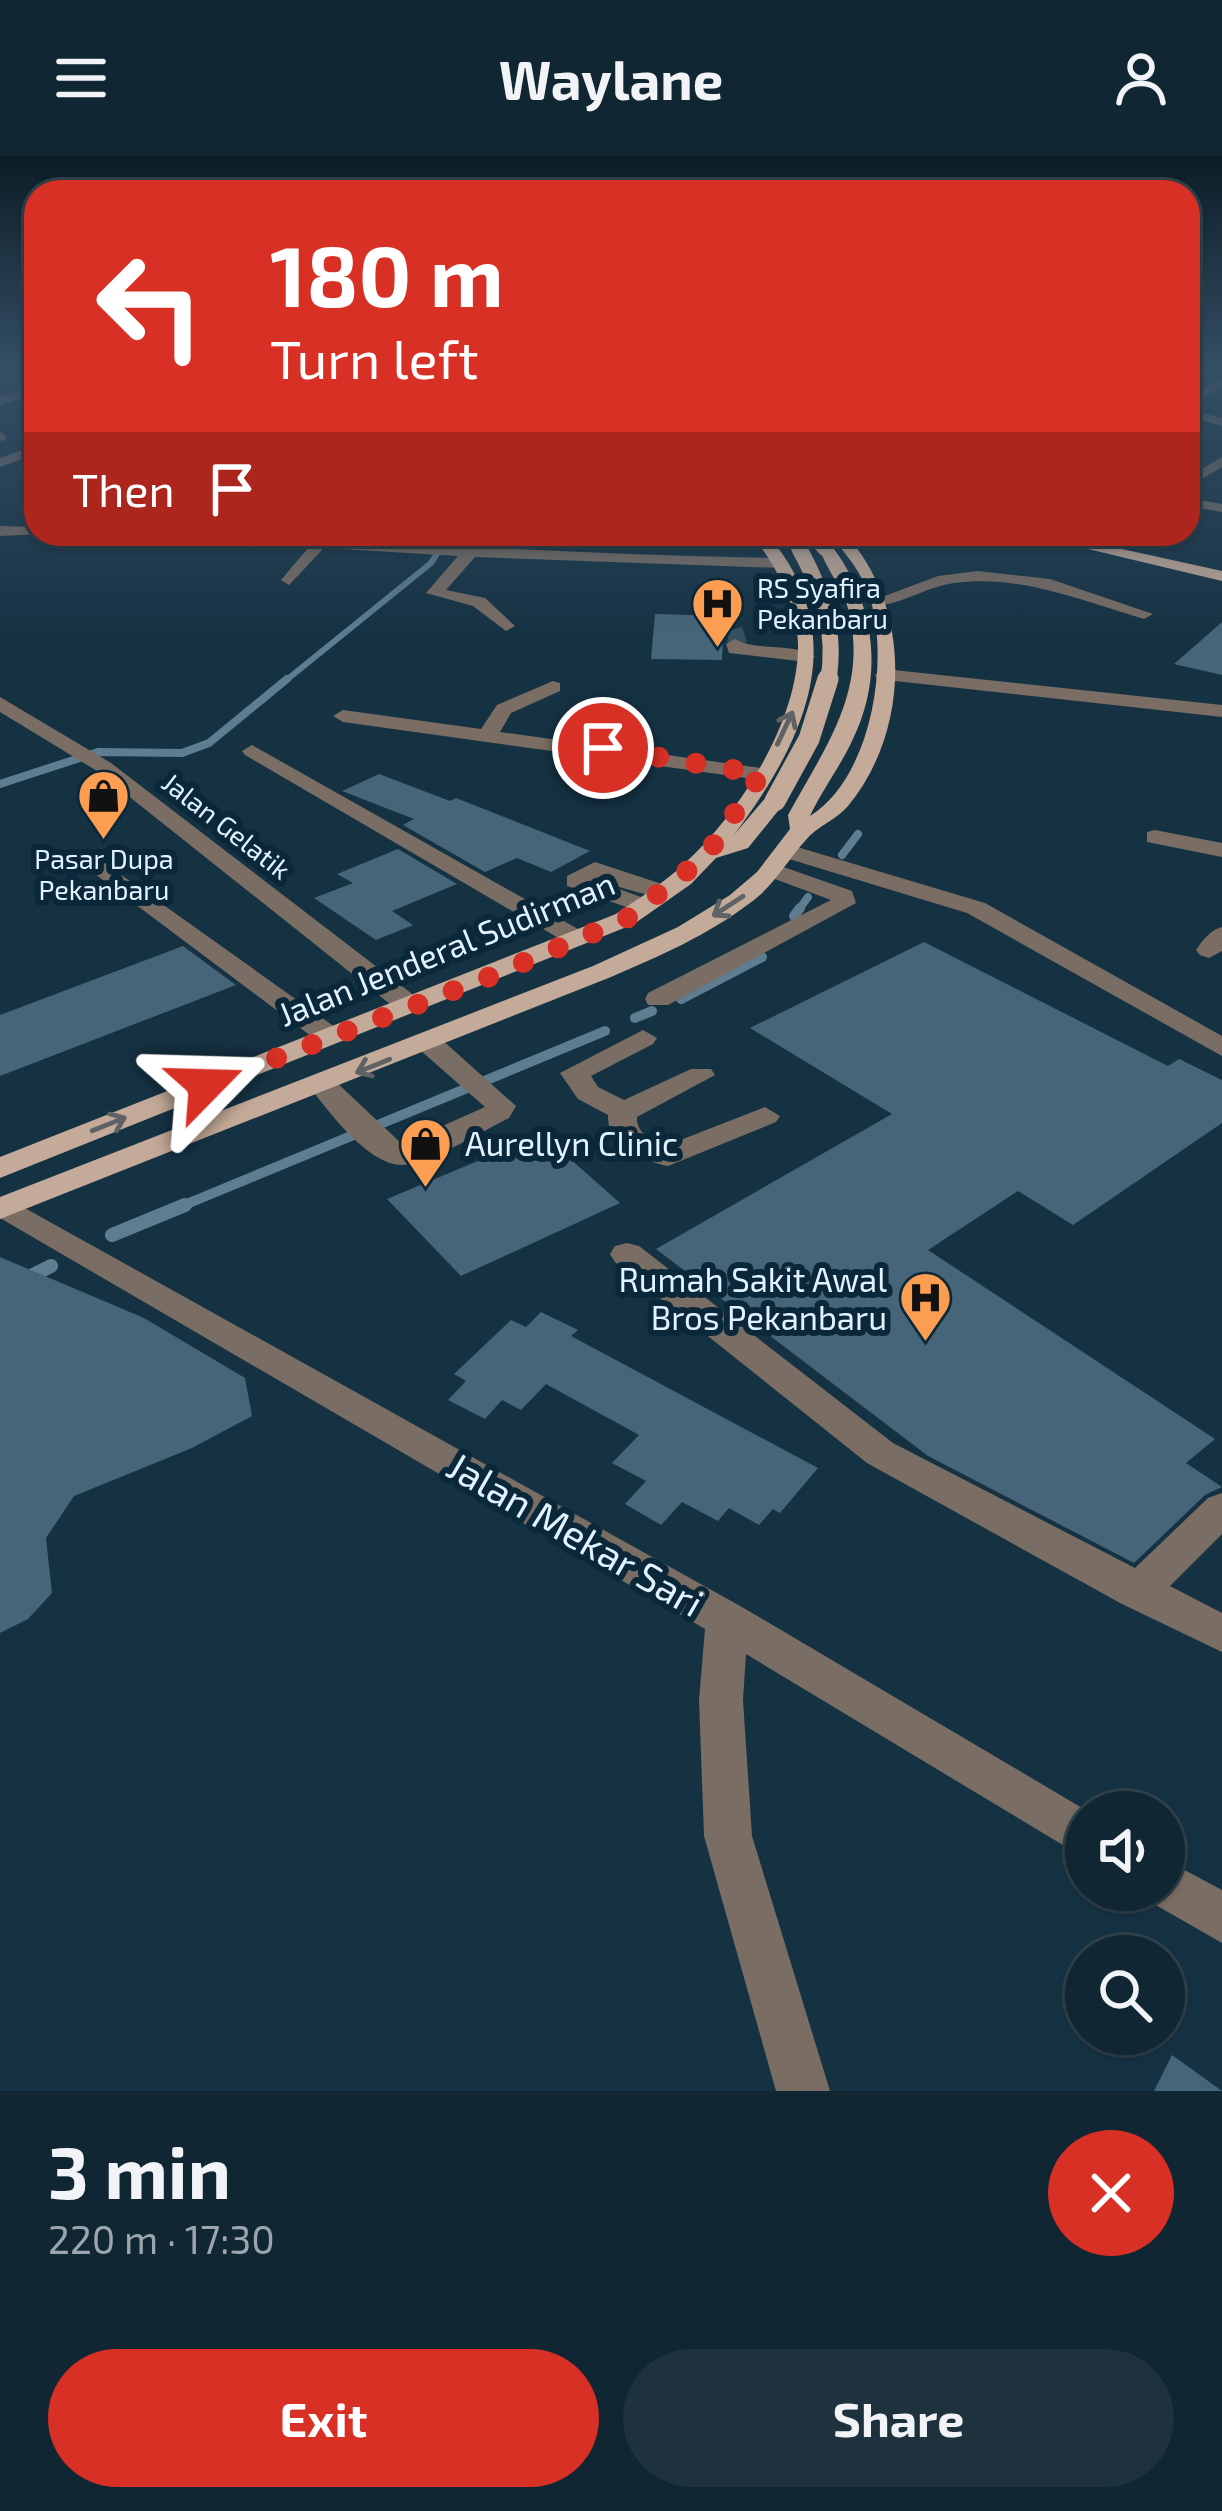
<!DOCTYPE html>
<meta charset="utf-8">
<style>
:root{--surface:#102632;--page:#1e323e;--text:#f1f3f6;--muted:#9ca5ac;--line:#30434d;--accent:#d93025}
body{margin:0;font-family:"Exo 2",sans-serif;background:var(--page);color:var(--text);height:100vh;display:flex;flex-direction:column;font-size:45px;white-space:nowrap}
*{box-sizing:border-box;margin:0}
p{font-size:39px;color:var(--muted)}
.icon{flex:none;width:66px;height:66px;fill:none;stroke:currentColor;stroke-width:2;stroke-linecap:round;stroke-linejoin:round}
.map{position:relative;height:1935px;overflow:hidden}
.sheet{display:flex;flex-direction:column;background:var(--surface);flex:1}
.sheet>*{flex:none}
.top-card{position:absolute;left:24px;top:24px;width:1176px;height:366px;border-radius:36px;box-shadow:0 3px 9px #0004,0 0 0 3px var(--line);background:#d93025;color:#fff;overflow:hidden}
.fabs{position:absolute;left:1065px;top:1635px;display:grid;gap:24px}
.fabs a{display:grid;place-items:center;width:120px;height:120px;border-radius:50%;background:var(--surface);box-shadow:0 3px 9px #0004,0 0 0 3px var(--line);font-size:60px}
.pin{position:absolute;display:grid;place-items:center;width:102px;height:102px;color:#fff;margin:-51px;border:6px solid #fff;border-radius:50%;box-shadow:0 3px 12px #0007}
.me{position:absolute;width:132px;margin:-66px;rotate:68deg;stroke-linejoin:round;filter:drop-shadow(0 0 9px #0008)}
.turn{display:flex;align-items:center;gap:42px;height:252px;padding:0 48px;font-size:54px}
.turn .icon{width:156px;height:156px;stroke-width:2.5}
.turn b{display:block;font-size:84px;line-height:102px}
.then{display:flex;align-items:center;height:114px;padding:0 48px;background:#0003;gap:24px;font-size:45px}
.round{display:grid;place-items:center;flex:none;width:126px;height:126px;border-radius:63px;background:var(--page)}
.overview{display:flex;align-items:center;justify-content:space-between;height:204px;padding:0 48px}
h1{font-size:72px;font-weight:700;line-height:90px}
.primary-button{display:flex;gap:24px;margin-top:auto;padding:24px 48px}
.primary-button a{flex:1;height:138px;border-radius:72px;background:var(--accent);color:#fff;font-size:48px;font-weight:700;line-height:138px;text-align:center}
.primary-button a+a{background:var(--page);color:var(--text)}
header{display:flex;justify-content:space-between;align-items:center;height:156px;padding:0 48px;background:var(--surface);font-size:54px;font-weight:700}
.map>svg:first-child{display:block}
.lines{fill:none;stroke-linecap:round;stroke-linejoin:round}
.stream-far3{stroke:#5e7d90;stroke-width:6}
.stream-far2{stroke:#5e7d90;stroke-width:8}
.stream-far1{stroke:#5e7d90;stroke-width:10}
.stream{stroke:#5e7d90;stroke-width:14}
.building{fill:#476578}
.minor-tunnel{stroke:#344f5f;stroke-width:16;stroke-dasharray:16 9;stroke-linecap:butt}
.minor{fill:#7a6d64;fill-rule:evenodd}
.major{fill:#c4aa98;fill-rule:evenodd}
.major-bridge-far1{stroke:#c4aa98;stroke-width:16}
.major-bridge{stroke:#c4aa98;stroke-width:21}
.oneway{stroke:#5e6264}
.route{stroke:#d93025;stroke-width:21;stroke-dasharray:0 37.8}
.labels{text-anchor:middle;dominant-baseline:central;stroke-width:12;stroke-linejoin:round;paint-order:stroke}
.far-poi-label{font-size:27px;fill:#e2f3fe;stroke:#0a2839;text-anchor:start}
.far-street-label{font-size:27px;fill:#e2f3fe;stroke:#0a2839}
.street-label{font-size:33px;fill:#e2f3fe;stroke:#0a2839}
.poi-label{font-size:33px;fill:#e2f3fe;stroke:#0a2839;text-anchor:start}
.near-street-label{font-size:39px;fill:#e2f3fe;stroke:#0a2839}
</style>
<header><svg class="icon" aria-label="menu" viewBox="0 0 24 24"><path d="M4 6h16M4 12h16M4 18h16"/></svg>Waylane<svg class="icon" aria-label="person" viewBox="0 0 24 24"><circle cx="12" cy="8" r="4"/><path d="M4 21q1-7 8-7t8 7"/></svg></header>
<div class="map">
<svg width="1222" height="1935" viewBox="0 0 1222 1935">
<rect width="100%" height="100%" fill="#153243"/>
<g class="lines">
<!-- stream-far3 -->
<path class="stream-far3" d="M284,526L431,407L450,378"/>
<!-- stream-far2 -->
<path class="stream-far2" d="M0,628L98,596L182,597L209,587L287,523
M842,699L858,678
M798,755L808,741"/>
<!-- stream-far1 -->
<path class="stream-far1" d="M794,760L800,752
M681,843L762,801
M635,862L652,855
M177,1052L605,875"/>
<!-- stream -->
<path class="stream" d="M112,1079L185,1049
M27,1122L51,1110"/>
</g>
<!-- building -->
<path class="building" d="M655,458L724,460L722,504L651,503Z
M1222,466V519L1174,508Z
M379,618L450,645L456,642L590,695L551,716L517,702L485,716L403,669L414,663L342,635Z
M398,693L457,728L392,755L413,769L376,784L314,742L353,727L337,718Z
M924,786L1168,910L1179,903L1222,924V967L1073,1069L1018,1035L928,1094L1215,1283L1186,1307L1222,1331L1205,1339L1134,1407L928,1300L656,1093L892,958L750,872Z
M183,790L236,829L0,920V859Z
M542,978L620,1047L461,1120L387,1043Z
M0,1101L144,1162L245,1222L252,1260L192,1292L74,1340L46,1382L52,1437L28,1463L0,1477Z
M541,1156L578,1174L571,1180L818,1312L780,1357L773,1353L759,1369L729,1352L718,1365L682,1346L661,1369L625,1348L646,1325L612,1307L639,1279L546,1228L521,1254L502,1244L485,1263L448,1244L466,1225L454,1218L511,1164L526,1171Z
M1172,1899L1222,1935H1154Z"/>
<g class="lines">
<!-- minor-tunnel -->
<path class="minor-tunnel" d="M735,488L736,481L745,478"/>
<!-- minor -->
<path class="minor" d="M1222,224V232L1188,248V239Z
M36,229V237L0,249V241Z
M1188,253L1222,262V270L1188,261Z
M0,276L6,280L5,284L0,285Z
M36,289V298L0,311V302Z
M1222,301V311L1188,331V321Z
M1188,342L1222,348V356L1188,350Z
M0,370L36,371V378H42L0,380Z
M87,378C319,378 549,399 781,402L789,407L781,412L475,401L446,434L485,442L515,470L506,475L473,450L426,437L458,400L324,392L289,429L281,424L308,392L95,383Z
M1099,378H1117L1097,393H1085V387Z
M977,415L1050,423L1153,458L1144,463C1081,445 1021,418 954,427C929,430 908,445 883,449L874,444L938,420Z
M735,483C758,496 793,486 815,500L806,506L729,497L726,488Z
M884,513L1222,549V561L877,523L875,519Z
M553,525L560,527V535L511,557L500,576L761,612L772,618L761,624L343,566L333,560L343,554L481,573L497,549Z
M0,541L111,607L420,844L424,850L420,856H400L97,615L0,556Z
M252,589L585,777L589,782L585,787H567L245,599L242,595Z
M1155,674L1222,687V701L1147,686V676Z
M787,688L985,747L1222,880V900L967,757L779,700L775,695Z
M99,703L339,874L343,880L339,886H319L91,715L87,710Z
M595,706L671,731L674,736L662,743L594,724L652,745L655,750L643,757L567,730V720Z
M775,708L852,735L856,747L668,849H648L645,843L648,837L831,744L767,720V710Z
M1222,771V795L1209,802L1200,799L1196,794C1203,784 1210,774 1222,771Z
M643,874L657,882L653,888L591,920L598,931L624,944L691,913H711L715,919L637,961C636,977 652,985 665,990L765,951L780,960L776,966L668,1010C641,1004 607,992 608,959L578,943L560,917Z
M430,880L440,882L516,950L509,962C484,974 428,1009 403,1009C369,1010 328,955 309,930L324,921L334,924L402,988L485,951L420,894L416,888L420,882Z
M5,1041L742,1451L1089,1656L1086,1703L746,1498L743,1544L752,1680L830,1935H776L704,1680L699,1544L705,1473L0,1062V1042Z
M627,1087L639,1090L893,1287L1135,1412L1208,1342L1222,1337V1378L1170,1430L1222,1457V1496L1122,1448L867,1307L615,1106L610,1098L615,1090Z
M1164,1703L1222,1734V1787L1147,1744L1143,1734H1164Z"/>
<!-- major -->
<path class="major" d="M751,378H767C855,480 804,586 733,680L767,640L775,638L786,645L748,692L716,702L691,728L634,768L0,1022V1001L616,758C639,742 664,727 684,708C739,658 799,565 798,488C797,447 776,410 751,378Z
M829,378H845C912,450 911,574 848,650C835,665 817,670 805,685C786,706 774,730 750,747C708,779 660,800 611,821L0,1063V1041L593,810L678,771L730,739L757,716L790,673L788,659C824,593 868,536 849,456C844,432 822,408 819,389H831C875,446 885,519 852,585C840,611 822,634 810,660C871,622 890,506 870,442C862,416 846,398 829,378Z
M1025,378H1054L1222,415V425Z"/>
<!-- major-bridge-far1 -->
<path class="major-bridge-far1" d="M813,378L825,392
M799,392C823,436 837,476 828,526"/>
<!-- major-bridge -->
<path class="major-bridge" d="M775,645L809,583L828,523"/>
</g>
<!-- one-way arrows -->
<defs><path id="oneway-shaft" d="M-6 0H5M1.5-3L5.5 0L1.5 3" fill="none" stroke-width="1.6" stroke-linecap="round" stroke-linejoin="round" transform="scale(3)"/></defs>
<g class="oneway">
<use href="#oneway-shaft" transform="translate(785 572) rotate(-65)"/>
<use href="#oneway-shaft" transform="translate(728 750) rotate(147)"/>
<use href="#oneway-shaft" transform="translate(373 910) rotate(158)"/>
<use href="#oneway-shaft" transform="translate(109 968) rotate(-22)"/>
</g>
<!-- sky -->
<linearGradient id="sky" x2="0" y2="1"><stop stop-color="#0c1c25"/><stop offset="0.44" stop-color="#354f66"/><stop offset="1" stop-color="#354f66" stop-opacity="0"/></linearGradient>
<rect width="1222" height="484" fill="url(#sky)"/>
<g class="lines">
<!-- route -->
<path class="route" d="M206,929L489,821L626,763L706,700L761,618L603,592"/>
</g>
<!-- icons -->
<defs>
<symbol id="hospital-pin" viewBox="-11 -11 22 30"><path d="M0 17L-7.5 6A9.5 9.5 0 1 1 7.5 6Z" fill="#fc9e52" stroke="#0a2839"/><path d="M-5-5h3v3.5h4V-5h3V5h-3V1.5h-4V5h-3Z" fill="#111"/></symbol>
<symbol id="shop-pin" viewBox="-11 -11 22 30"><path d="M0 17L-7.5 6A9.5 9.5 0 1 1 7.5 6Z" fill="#fc9e52" stroke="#0a2839"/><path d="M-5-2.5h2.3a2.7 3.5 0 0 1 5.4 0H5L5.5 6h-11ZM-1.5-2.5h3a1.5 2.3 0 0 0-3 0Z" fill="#111"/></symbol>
</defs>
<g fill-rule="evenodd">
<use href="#hospital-pin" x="688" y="418" width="59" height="81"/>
<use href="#shop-pin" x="74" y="610" width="59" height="81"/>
<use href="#shop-pin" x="396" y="958" width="59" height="81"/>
<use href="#hospital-pin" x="896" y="1112" width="59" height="81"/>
</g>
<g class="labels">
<!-- far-poi labels -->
<g class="far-poi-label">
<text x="757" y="431">RS Syafira<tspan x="757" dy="31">Pekanbaru</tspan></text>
<text x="104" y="702" text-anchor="middle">Pasar Dupa<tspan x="104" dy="31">Pekanbaru</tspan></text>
</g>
<!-- far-street labels -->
<g class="far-street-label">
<text transform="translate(227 669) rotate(38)">Jalan Gelatik</text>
</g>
<!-- street labels -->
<g class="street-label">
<text transform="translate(446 792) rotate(-22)">Jalan Jenderal Sudirman</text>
</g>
<!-- poi labels -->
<g class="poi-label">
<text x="465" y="987">Aurellyn Clinic</text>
<text x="887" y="1123" text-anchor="end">Rumah Sakit Awal<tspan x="887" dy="38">Bros Pekanbaru</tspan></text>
</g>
<!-- near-street labels -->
<g class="near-street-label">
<text transform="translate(576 1377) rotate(30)">Jalan Mekar Sari</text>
</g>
</g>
</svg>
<div class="fabs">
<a><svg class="icon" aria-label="sound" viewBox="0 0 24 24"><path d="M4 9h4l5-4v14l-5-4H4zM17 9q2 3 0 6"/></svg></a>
<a><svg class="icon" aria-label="search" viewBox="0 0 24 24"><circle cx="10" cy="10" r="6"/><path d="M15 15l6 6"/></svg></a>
</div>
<div class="pin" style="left:603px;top:592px;background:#d93025"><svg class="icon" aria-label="arrive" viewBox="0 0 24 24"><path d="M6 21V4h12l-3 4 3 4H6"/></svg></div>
<svg class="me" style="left:206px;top:929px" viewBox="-20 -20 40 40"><path d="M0-17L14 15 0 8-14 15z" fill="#d93025" stroke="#fff" stroke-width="4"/></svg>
<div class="top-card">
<div class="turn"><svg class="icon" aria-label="left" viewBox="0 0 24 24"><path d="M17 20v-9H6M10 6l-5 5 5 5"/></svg><div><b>180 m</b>Turn left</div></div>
<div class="then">Then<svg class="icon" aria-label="arrive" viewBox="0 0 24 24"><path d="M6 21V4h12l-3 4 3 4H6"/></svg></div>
</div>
</div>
<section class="sheet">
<div class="overview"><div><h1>3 min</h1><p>220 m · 17:30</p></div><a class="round" style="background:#d93025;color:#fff"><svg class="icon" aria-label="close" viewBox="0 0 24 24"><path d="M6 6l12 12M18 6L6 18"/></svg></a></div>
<div class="primary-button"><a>Exit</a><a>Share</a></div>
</section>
